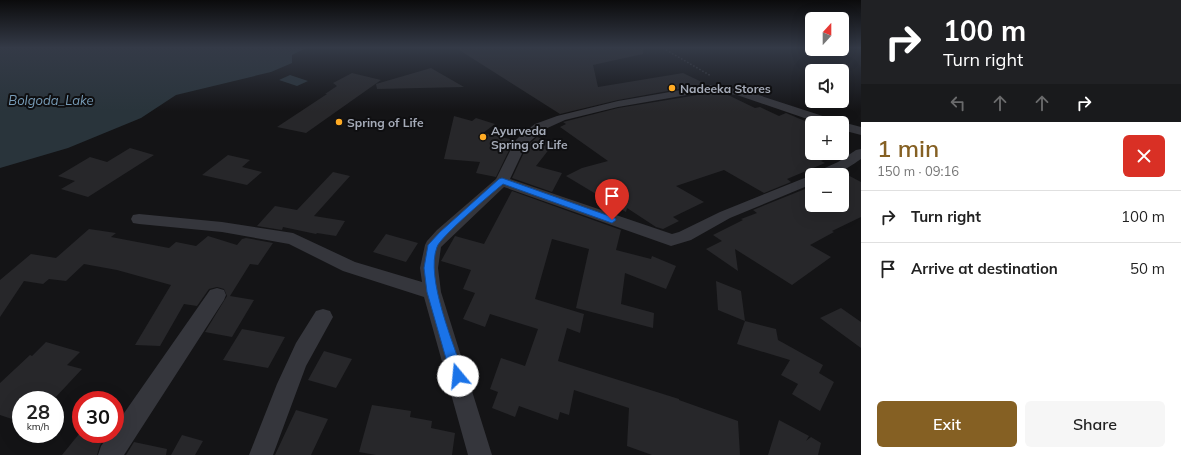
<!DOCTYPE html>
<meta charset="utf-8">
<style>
:root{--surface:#fff;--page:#f6f6f6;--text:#222;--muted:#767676;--line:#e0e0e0;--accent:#856023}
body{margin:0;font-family:Mulish,sans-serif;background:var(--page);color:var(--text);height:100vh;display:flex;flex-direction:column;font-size:15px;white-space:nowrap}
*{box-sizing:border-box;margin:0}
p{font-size:13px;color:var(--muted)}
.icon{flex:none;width:22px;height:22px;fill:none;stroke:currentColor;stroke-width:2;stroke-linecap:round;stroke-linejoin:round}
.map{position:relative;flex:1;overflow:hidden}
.details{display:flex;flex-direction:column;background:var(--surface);width:320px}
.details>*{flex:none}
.guide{background:#202124;color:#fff;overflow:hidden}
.needle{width:26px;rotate:21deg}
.buttons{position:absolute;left:805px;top:12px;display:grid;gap:8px}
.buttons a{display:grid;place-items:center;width:44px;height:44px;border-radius:6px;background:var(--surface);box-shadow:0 4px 16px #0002;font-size:20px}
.speed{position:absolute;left:12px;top:391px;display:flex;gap:8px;font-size:20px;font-weight:700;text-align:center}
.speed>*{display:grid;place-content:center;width:52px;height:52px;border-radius:50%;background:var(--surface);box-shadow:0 4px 16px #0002;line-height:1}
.speed small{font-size:10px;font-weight:400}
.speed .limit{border:6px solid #d22;background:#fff;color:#111}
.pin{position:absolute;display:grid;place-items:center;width:34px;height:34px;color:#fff;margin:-41px -17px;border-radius:50% 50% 50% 0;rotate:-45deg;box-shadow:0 0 4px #0007}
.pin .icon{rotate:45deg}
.me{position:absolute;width:44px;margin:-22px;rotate:343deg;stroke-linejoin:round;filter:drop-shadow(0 0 3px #0008)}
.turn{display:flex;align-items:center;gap:14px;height:84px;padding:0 16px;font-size:18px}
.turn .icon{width:52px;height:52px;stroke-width:2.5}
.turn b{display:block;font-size:28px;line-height:34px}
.lanes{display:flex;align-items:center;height:38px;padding:0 16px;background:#0003;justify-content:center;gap:20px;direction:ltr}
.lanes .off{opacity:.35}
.round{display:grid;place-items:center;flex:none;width:42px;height:42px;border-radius:6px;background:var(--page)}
.overview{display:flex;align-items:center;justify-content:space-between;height:68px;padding:0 16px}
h1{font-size:24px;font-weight:600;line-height:30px;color:var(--accent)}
.primary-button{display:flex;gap:8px;margin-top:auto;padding:8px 16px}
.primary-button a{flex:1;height:46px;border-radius:6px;background:var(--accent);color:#fff;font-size:16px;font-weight:600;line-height:46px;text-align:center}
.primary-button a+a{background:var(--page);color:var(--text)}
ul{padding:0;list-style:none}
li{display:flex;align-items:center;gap:12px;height:52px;padding:0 16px;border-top:1px solid var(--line)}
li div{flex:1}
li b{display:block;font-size:15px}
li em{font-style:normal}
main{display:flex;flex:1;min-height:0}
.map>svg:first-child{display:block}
.water{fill:#29343b}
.building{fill:#27272a}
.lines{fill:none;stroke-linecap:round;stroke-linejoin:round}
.path{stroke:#3b3d43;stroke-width:1.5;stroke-dasharray:1.5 2;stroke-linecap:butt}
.street{fill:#35363c;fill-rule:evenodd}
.route{fill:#1a73e8;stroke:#114b97}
.poi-dot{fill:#ffab24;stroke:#0f0f11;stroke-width:1.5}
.labels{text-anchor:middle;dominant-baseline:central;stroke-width:4;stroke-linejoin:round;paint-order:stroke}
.far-poi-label{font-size:12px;font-weight:bold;fill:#a5abb8;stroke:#0f0f11;text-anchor:start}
.far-water-label{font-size:13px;font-style:italic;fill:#789cb7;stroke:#0f0f11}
</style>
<main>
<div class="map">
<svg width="861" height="455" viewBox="0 0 861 455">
<rect width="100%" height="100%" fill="#141416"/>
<!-- water -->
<path class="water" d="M0,48H306L292,55V63L271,72L176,95L141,118L68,148L0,168Z
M290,75L308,81L297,86L279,80Z"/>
<!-- building -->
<path class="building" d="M456,48H643V54L593,65L598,87L683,73L706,84L618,100L560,114Z
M431,68L464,87L377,89L376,84Z
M352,73L381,80L306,133L277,127L327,94H325L337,86L333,83Z
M710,93L728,95L755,108L760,107L779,116L786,113L812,124V153H840L821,161L825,163L787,179L791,182L764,193L724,170L676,186L704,202L673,217L679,221L663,229L656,227L627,208L626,212L566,176L582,168L608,161L560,127L566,124L563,122L618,108Z
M454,116L472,121L476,118L495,124L483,133L514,140L496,177L476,173L480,162L444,159Z
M537,137L554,143L536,166L562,173L552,192L512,178L527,146Z
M130,148L154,155L88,197L61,189L75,181L58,176L90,157L107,162Z
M228,155L250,160L242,167L262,172L247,185L202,175Z
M333,172L350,176L314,216L345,221L336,236L317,233L316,234L283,227L282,230L257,226L275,206L297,210Z
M842,172L861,182V217L832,231L834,232L810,245L831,257L792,285L735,249L738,271L706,249L722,241L713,235L743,220L741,219L757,213L753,210L805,189L812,193V205H842Z
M512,191L621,230L616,250L651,259L652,256L676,266L666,289L625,273L621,304L654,313L653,328L576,308L589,249L552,239L535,299L584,314L580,333L567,328L558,361L679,399V400L738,421L740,455H652L627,446L629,408L574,390L569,415L560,412L558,420L519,406L515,417L492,408L498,392L490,389L501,358L525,366L538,329L490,314L485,327L463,319L475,293L463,289L471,270L441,261L455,236L484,244Z
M89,229L116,233L111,237L169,248L176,242L196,246L208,236L237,245L242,239L246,238L273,243L258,265L250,264L230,296L254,300L232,337L205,332L227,296L224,289L217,287L209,289L197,306L184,304L160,346L135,345L171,285L117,270L84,264L66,281L49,279L43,284L24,281L0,317V280L31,254L56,258Z
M386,234L418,243L406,262L373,252Z
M716,281L741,291L745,321L776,329L778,340L823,365L819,373L834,382L820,411L792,394L798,384L781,375L790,360L737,344L745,321L718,310Z
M841,308L861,322V348L820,318Z
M242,329L285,337L268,368L223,360Z
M46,342L80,352L67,365L82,369L53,400H21V422L0,415V383L30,355L32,356Z
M324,351L352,359L336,388L308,380Z
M372,405L411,411L410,417L432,421L431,428L455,433L452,455H376L359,452Z
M296,410L328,419L311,455H275Z
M779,420L809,436L806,441L811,437L821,443L818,455H768Z
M79,434H108L100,445L97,455H62Z
M182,435L203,441L195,455H171Z
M134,442L167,449L166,455H126Z"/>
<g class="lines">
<!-- path -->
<path class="path" d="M663,48L711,76"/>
<!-- street -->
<path class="street" d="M710,85L743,90L835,120L837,123H819L737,95L710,91L618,107L565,120L543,130L526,145L510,179L672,234L679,232L720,212L812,175V184L730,218L691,240L671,246L504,187L441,247L438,268L441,292L492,455H468L424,297L343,271L289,244L222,232L139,224L133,223L131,219L133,215L139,214L222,222L293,233L355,262L422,282L420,268L425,245L427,241L437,230L496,179L515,141L523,133L535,124L557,116L618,101Z
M842,122L861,127V135L842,130V123H840Z
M861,149V159C842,172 837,175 814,175L816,172L838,162L856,150Z
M217,288L224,290L226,295L224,300L124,455H98L101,446L110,434H115V426L210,290Z
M323,309L330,311L333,317L306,366L273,455H249L277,384L296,343L316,311Z"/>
</g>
<!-- sky -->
<linearGradient id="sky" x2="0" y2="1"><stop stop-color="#0b0b0c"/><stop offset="0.43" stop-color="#343a47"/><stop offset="1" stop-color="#343a47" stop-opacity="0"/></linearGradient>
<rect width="861" height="111" fill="url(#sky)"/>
<!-- route -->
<path class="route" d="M502,178L615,218L616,220L612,223L609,222L503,184C491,194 441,236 437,247C425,278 454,344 464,376L462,380L458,382L453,380L451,376L427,292L424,268L428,245L440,232L499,179Z"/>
<!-- markers -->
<g class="poi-dot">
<circle cx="672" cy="88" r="4"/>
<circle cx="339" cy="122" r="4"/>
<circle cx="483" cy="137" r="4"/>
</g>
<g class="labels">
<!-- far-poi labels -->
<g class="far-poi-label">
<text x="680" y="88">Nadeeka Stores</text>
<text x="347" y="122">Spring of Life</text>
<text x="491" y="130">Ayurveda<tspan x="491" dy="14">Spring of Life</tspan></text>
</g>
<!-- far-water labels -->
<g class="far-water-label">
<text x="51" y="100">Bolgoda_Lake</text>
</g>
</g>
</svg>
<div class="buttons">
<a><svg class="needle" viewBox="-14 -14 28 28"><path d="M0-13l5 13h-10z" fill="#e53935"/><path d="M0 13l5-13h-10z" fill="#767676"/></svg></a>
<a><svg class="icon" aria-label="sound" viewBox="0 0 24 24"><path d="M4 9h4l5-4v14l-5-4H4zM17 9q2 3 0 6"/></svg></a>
<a>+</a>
<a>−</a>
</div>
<div class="speed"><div>28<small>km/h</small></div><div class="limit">30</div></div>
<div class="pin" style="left:612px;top:220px;background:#d93025"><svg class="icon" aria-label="arrive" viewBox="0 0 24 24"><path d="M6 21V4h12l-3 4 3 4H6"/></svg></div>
<svg class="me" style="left:458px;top:376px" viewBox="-20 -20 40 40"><circle r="19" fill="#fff"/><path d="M0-13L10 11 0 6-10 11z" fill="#1a73e8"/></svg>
</div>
<section class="details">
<div class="guide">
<div class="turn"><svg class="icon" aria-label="right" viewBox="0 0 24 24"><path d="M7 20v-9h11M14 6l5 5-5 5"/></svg><div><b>100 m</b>Turn right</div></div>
<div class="lanes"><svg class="icon off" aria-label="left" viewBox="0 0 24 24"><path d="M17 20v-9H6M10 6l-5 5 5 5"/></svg><svg class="icon off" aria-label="ahead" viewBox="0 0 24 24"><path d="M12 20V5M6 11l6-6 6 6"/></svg><svg class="icon off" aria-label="ahead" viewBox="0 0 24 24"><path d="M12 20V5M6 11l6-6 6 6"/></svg><svg class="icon" aria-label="right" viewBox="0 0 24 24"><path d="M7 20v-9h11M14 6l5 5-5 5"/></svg></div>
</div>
<div class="overview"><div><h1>1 min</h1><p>150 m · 09:16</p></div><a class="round" style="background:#d93025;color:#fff"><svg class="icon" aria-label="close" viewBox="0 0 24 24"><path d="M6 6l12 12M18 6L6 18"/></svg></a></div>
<ul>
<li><svg class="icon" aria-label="right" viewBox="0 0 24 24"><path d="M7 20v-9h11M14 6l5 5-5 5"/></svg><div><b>Turn right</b></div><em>100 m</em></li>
<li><svg class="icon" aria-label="arrive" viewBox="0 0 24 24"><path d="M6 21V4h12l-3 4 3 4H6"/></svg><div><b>Arrive at destination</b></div><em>50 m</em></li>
</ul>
<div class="primary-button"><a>Exit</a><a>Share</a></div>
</section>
</main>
